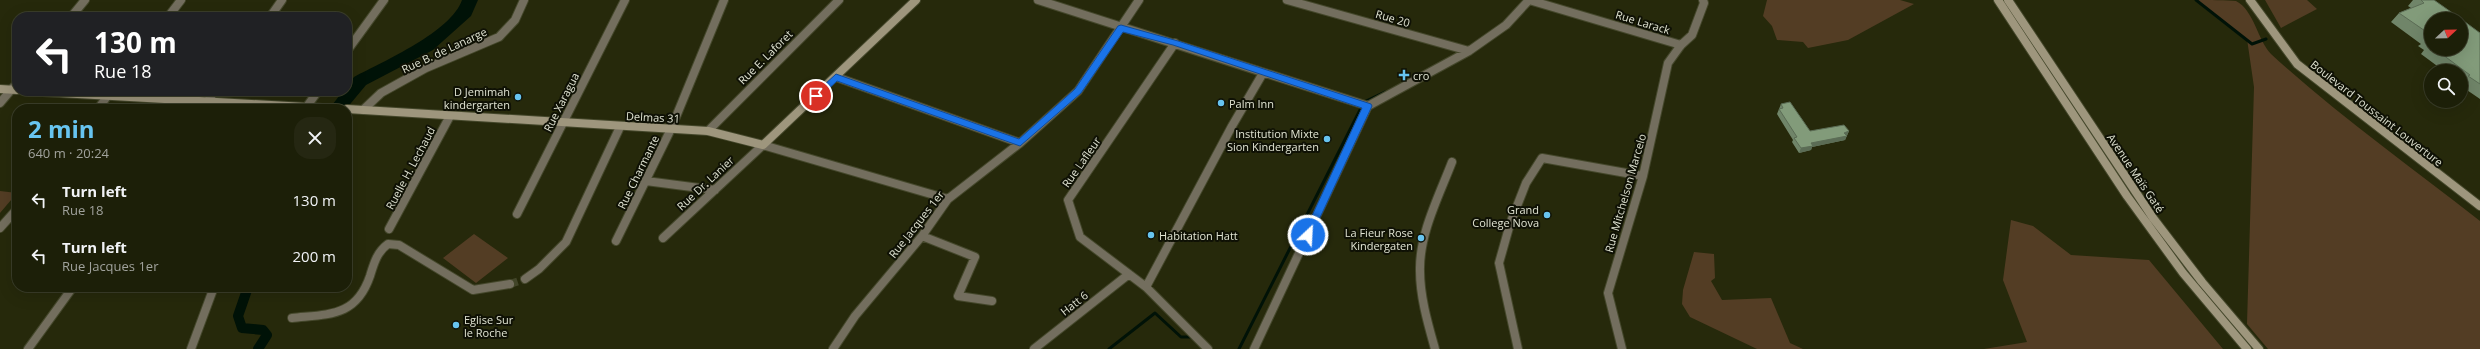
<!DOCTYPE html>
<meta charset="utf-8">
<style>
:root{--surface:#1c1f08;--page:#252712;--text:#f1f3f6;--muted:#a0a29c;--line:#3a3d29;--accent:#67c4f0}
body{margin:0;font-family:"Open Sans",sans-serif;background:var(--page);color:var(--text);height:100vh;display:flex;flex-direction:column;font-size:15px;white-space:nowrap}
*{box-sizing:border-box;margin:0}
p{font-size:13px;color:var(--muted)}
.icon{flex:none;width:22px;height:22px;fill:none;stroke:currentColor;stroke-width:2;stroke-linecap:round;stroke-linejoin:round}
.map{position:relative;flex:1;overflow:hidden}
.sheet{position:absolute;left:12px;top:104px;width:340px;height:188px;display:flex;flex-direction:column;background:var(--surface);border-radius:16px;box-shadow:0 4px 16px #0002,0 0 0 1px var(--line)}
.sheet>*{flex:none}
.guide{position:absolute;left:12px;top:12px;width:340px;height:84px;border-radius:16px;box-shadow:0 4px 16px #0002,0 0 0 1px var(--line);background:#202124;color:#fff;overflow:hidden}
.needle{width:26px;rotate:68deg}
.tools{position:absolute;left:2424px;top:12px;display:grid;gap:8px}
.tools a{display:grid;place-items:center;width:44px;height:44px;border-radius:50%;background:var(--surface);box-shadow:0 4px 16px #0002,0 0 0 1px var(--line);font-size:20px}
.pin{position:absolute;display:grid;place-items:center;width:34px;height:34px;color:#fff;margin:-17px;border:2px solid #fff;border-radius:50%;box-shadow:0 1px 4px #0007}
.me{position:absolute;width:44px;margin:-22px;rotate:25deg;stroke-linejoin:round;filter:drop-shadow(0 0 3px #0008)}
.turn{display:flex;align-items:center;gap:14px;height:84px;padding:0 16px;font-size:18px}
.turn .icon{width:52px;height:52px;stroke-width:2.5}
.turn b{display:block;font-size:28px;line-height:34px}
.round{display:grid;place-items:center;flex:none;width:42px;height:42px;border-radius:16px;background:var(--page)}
.head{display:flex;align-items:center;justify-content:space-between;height:68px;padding:0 16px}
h1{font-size:24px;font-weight:700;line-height:30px;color:var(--accent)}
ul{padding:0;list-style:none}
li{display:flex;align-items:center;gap:12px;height:56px;padding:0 16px}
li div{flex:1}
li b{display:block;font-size:15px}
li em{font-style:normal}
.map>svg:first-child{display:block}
.green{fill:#533d24}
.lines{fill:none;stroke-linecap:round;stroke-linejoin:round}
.stream{stroke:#001207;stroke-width:3}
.canal{stroke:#001207;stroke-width:10}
.river{fill:#001207;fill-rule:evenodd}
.street-tunnel{stroke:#424529;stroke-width:8;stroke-dasharray:8 4;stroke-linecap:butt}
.street-casing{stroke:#44472b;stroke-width:10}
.secondary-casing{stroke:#44472b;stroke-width:10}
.street{stroke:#736e5e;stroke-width:8}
.secondary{stroke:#9e967d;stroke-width:8}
.wall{fill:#708569}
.shaded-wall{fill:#5b6c55}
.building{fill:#829b7a;stroke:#5b6c55}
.route{fill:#1a73e8;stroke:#114b97}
.poi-dot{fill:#67c4f0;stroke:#0f1105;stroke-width:1.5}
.labels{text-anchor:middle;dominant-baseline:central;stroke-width:4;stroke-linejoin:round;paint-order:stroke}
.street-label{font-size:11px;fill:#e1e4d3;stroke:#0f1105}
.poi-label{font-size:11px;fill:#e1e4d3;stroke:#0f1105;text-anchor:start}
</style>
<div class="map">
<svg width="2480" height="349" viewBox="0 0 2480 349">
<rect width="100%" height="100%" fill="#26290b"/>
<!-- green -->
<path class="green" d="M1767,0H1900L1914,4L1848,40L1808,48L1803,42L1777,40L1772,26L1763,16Z
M2197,0C2208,0 2227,0 2236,1C2254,10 2258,41 2271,54C2336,114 2410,166 2480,221V349H2268L2247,324L2254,87L2247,39Z
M2265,0H2307L2317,9L2281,28Z
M0,191L17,193L0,213Z
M2011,220L2033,226L2071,255L2149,260L2223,349H1984L2027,342L2003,280Z
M474,234L508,258L476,283L443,258Z
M1694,252L1714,254L1715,278L1711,281L1722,300L1771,298L1790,343L1803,349H1757L1690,317L1682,304L1683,290Z"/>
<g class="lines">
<!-- stream -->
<path class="stream" d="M2196,0L2252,44L2266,39
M1109,349L1155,313L1181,337H1193
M1239,349L1364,102L1385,92"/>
<!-- canal -->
<path class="canal" d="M248,287L238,316L242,328L263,330L267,335L258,349"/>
<!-- river -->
<path class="river" d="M462,0H478L471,16L433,50L366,85L346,109H329L343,91H347V86L354,77C384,61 451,32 462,0Z"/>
<!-- street-tunnel -->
<path class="street-tunnel" d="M510,284L525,279"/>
<defs>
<path id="street" d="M1038,0L1368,106
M1287,0L1469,51
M1529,0L1681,45
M71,17L85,0
M168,17L181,0
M270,17L282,0
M1175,43L1068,200L1080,237L1146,287L1208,349
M347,51L384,0
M836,77L1020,143
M0,103L17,83
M1368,106L1469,51L1506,25L1529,0
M98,109L111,91
M202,109L215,91
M305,109L318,91
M363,110L381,93L426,68L499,37L515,20L524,0
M708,131L839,0
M646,181L715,190
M517,214L625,0
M0,228L17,209
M389,229L450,116
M922,236L975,257L958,296L992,301
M663,238L763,145L948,199
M616,241L671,129L724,0
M525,279L539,269L566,242L620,127
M1146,287L1232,126L1263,73
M292,318C329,314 356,317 370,276C374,263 377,252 388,244L399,245L473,290L510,284
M28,349L73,287
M191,349L214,287
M833,349L855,316L922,236L948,199L1020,143L1078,91L1139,0
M1034,349L1129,274
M1254,349L1368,106
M1435,349C1428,324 1420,297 1420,271C1419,234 1439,196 1452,162
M1518,349L1499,263L1510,224L1526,183L1542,158L1643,176
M1622,349L1608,293L1643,176L1668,63L1681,45L1692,35L1704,3L1703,0"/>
<path id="secondary" d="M1998,0L2127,196L2183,273L2247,349
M2008,0L2153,218L2202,282L2259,349
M2250,0L2297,64L2480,206
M0,89L17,90
M25,91L340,109
M347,109L708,131L763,145L916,0"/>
</defs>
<!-- street casing -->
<use href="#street" class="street-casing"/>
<!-- secondary casing -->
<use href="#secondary" class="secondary-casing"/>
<!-- street -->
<use href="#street" class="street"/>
<!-- secondary -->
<use href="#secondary" class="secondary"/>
</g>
<!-- wall -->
<path class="wall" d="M2413,0H2434L2431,19V49H2461L2480,33V99L2461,86V71H2444L2421,54L2424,50L2418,46L2421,44L2391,22L2399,13L2411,8L2408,6Z
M1781,104L1810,131H1849L1845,140L1812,147L1811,150L1799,153L1792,142L1793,140L1777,114Z"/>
<!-- shaded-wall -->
<path class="shaded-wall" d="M1849,131L1845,140L1812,147L1811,150L1799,153L1801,148L1811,143Z"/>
<!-- building -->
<path class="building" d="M2421,0H2434L2461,19H2431V40L2427,37L2431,35L2399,13L2424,3Z
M2461,19L2480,33V84L2468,76L2470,75L2435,49H2461Z
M1790,102L1810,131L1844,125L1849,131L1844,133L1847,136L1811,143L1813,146L1801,148L1794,138L1797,137L1779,109L1783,108L1781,104Z"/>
<!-- route -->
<path class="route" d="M1121,25L1178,41L1371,104L1372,106L1311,237H1304L1303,235L1362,108L1173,45L1123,32L1081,93L1020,146L837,81L819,98H813L812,96L836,74L1019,139L1075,89L1118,26Z"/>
<!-- markers -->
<g class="poi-dot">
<path d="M1402 69h4v4h4v4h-4v4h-4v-4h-4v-4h4z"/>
<circle cx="518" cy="97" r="4"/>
<circle cx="1221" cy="103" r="4"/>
<circle cx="1327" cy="139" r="4"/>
<circle cx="1547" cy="215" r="4"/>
<circle cx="1151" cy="235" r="4"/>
<circle cx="1421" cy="238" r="4"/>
<circle cx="456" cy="325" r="4"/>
</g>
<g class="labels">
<!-- street labels -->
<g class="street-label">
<text transform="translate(1393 18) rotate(16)">Rue 20</text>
<text transform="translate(1643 22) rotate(17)">Rue Larack</text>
<text transform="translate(444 50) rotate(-25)">Rue B. de Lanarge</text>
<text transform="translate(765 57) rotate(-45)">Rue E. Laforet</text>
<text transform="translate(561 102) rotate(-63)">Rue Xaragua</text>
<text transform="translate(2377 113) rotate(38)">Boulevard Toussaint Louverture</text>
<text transform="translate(653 117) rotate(3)">Delmas 31</text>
<text transform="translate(1081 162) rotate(-55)">Rue Lafleur</text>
<text transform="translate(410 168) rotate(-62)">Ruelle H. Lechaud</text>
<text transform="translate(638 172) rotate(-64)">Rue Charmante</text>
<text transform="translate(2136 173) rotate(56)">Avenue Maïs Gaté</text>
<text transform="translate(705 183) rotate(-43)">Rue Dr. Lanier</text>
<text transform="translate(1625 193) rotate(-74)">Rue Mitchelson Marcelo</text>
<text transform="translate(916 224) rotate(-52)">Rue Jacques 1er</text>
<text transform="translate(1074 303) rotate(-38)">Hatt 6</text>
</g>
<!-- poi labels -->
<g class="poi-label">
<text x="1413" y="75">cro</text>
<text x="510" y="91" text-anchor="end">D Jemimah<tspan x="510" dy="13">kindergarten</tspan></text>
<text x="1229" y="103">Palm Inn</text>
<text x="1319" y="133" text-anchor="end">Institution Mixte<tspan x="1319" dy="13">Sion Kindergarten</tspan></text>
<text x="1539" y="209" text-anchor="end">Grand<tspan x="1539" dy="13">College Nova</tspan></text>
<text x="1413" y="232" text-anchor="end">La Fieur Rose<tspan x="1413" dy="13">Kindergaten</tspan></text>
<text x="1159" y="235">Habitation Hatt</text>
<text x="464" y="319">Eglise Sur<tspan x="464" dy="13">le Roche</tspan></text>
</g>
</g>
</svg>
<div class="tools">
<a><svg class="needle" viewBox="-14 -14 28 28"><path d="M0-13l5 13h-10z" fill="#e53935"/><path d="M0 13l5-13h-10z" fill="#a0a29c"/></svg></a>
<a><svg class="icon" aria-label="search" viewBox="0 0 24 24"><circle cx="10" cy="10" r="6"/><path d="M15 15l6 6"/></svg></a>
</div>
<div class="pin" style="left:816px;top:96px;background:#d93025"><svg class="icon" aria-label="arrive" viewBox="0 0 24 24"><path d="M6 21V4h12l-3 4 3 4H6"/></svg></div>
<svg class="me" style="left:1308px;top:235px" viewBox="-20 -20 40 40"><circle r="17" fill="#1a73e8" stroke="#fff" stroke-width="3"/><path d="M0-11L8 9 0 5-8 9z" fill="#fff"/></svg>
<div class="guide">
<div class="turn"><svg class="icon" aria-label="left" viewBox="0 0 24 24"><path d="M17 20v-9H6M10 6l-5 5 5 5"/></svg><div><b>130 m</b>Rue 18</div></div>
</div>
<section class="sheet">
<div class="head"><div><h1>2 min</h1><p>640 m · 20:24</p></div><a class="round"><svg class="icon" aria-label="close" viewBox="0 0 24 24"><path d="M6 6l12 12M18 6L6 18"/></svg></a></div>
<ul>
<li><svg class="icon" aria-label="left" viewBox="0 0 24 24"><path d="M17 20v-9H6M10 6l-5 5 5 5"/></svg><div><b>Turn left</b><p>Rue 18</p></div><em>130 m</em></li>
<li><svg class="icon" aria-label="left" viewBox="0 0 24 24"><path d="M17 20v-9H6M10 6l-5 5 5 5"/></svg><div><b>Turn left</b><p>Rue Jacques 1er</p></div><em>200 m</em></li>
</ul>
</section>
</div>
